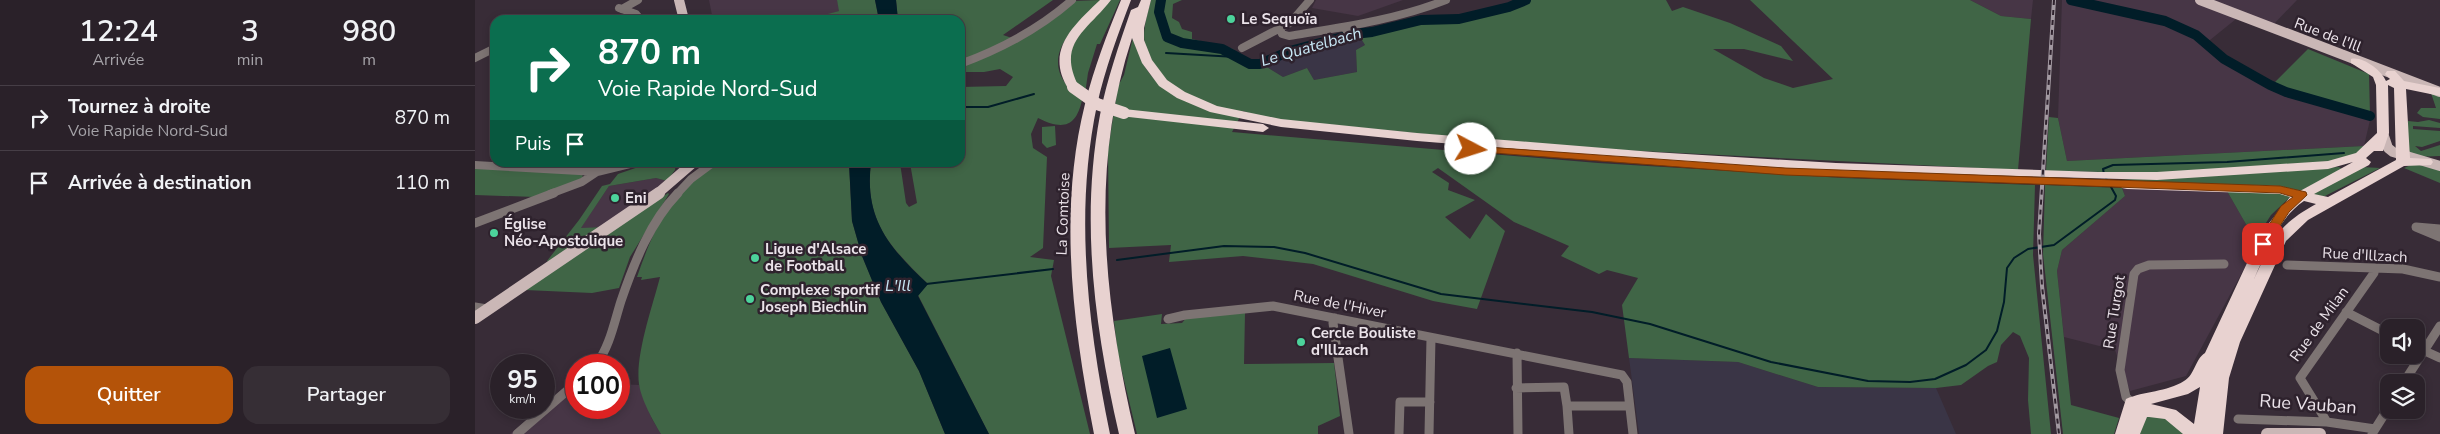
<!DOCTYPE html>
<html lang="fr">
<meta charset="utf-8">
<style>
:root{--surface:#2a2129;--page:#362e35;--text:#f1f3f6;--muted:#a5a3a8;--line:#463e46;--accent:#b45309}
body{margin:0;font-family:"Nunito Sans",sans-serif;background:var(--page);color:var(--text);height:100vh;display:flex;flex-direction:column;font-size:19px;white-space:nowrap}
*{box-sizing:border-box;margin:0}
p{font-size:16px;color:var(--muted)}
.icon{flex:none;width:28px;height:28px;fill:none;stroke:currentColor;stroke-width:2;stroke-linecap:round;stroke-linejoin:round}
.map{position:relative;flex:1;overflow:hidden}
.side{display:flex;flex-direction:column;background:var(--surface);width:475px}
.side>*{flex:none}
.top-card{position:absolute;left:15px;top:15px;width:475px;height:152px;border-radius:15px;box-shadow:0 2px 8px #0003,0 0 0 1px var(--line);background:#0b6e4f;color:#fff;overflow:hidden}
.tools{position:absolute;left:1905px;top:319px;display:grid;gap:10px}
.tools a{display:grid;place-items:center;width:45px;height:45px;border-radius:10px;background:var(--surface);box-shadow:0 2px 8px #0003,0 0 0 1px var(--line);font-size:25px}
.speed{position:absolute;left:15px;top:354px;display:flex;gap:10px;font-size:25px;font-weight:700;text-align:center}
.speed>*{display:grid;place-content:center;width:65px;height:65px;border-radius:50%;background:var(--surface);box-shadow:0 2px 8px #0003,0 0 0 1px var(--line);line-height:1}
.speed small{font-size:12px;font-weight:400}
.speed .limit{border:8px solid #d22;background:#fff;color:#111}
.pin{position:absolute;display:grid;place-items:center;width:42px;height:42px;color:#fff;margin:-21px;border-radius:10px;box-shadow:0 2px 8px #0006}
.me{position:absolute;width:55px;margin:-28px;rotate:95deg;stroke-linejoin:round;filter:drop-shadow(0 0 4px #0008)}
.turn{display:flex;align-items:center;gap:18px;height:105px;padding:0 25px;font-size:22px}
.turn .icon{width:65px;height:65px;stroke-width:2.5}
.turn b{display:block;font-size:35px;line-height:42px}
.then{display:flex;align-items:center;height:48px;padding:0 25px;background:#0003;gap:10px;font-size:19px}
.eta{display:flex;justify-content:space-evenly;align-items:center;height:85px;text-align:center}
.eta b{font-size:30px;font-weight:600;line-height:35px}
.action{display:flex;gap:10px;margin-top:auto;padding:10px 25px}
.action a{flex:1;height:58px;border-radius:15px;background:var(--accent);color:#fff;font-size:20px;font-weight:600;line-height:58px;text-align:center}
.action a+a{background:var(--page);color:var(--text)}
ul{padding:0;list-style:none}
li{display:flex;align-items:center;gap:15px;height:65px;padding:0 25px;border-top:1px solid var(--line)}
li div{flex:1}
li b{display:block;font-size:19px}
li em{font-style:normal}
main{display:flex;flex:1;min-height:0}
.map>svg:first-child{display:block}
.built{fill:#473646}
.industrial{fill:#3a3546}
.green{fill:#406546}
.water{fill:#011d28}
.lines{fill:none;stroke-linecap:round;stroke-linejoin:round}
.stream{stroke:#011d28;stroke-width:2}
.river{stroke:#011d28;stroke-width:10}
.minor-far1{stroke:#7d7473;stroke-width:8}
.minor{stroke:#7d7473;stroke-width:9}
.major-far1{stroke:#cab7b6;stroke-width:10}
.major{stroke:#cab7b6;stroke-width:12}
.highway{fill:#e8d2d0;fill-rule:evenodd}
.rail-casing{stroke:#a299a1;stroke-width:4}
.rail{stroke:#2e222d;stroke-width:2;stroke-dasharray:5;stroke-linecap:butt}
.highway-bridge{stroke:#e8d2d0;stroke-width:12}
.route{fill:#b45309;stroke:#753606}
.poi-dot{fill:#4cd39b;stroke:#2e222d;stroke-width:2}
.labels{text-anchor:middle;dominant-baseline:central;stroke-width:5;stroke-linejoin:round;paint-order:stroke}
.poi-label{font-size:15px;font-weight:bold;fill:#ebe3ea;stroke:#2e222d;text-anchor:start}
.street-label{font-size:15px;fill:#ebe3ea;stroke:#2e222d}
.water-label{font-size:16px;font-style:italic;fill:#c8e8f6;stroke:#2e222d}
.near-street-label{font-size:18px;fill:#ebe3ea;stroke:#2e222d}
</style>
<main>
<section class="side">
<div class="eta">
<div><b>12:24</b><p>Arrivée</p></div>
<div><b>3</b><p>min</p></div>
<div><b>980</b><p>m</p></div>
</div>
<ul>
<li><svg class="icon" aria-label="right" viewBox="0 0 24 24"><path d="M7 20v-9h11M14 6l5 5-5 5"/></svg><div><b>Tournez à droite</b><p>Voie Rapide Nord-Sud</p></div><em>870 m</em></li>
<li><svg class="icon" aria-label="arrive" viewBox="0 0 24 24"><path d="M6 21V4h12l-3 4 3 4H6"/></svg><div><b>Arrivée à destination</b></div><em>110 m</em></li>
</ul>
<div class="action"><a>Quitter</a><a>Partager</a></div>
</section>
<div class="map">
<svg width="1965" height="434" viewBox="0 0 1965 434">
<rect width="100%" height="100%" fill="#382c37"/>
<!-- built -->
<path class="built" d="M234,0H362L365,11L330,20H238Z
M841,0H928L883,16L837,8Z
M1495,0H1558L1556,19L1526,16Z
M1587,0H1822L1796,27L1766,15L1730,44L1741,56L1818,97L1895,120L1889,146L1592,161L1583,118Z
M181,178L192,181L130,227L105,229L134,186Z
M1647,188L1752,191L1780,240L1776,256L1711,376L1655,391L1640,350L1589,337L1582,271L1587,250L1650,196Z
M93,384L101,386V408H144V384L164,385L177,419L186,434H35Z"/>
<!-- industrial -->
<path class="industrial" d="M885,37L890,45L881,50L882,72L839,80L832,68L808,77L787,64L823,51Z
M1154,358L1263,362L1343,387L1461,388L1481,434H1164Z"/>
<!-- green -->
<path class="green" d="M362,0H400L404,20H330L364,11Z
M421,0H578L528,35L543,40L598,1L626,0C594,32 558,62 607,100C601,128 587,130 563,118L556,134L558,148L572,157L568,248L555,257L579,260L576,276L615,434H514L443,295L453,284C414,246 389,220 396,163H425L431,203L434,207L442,203L435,163L485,162V87L531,86L538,77L525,69L509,72H485V20H423Z
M634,0H645L625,44H622L613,73L610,94L602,87L592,61L603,33Z
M676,0H707L698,4L697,18L704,22L707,29L717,32V39L758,49L767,65L787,64L808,77L832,68L839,80L882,72L881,50L890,45L885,37L948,21L979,23L1056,0H1191L1197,11L1208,7L1255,23L1306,46L1318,61L1269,49H1238L1289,78L1318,88L1358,79L1275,0H1495L1526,16L1556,19L1543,170L1086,147L826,122L787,117L768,111L757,132L1123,163L1369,178L1560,185L1558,255L1576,434H1556L1553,400L1554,358L1545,336L1538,332L1526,345L1522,362L1513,366L1486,385L1461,388L1343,387L1263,362L1154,358L1147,305L1163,278L1132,270L1124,274L1086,256L1094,246L1039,222L963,168L957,172L974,183L973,190L1000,200L970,217L995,239L1011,214L1030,231L1002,309L958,301L838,264L768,256L694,262L696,245L634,248L633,150L643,86L649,75L660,29C662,55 667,67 685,85C668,46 664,43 676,0Z
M1833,49L1894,74L1895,115L1820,93L1798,84Z
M1956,93L1965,94V119L1948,117L1942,113L1946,108H1961Z
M1574,117L1583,118L1592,161L1889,146L1891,150L1861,161L1683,173L1571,171Z
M1954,120L1965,123V128L1938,126V129L1965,131V141L1947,147L1940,146L1946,151L1965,145V156L1939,157L1933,155V121L1943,122Z
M580,126L581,145L572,148L567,143V127Z
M175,163H201L200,170L192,181L181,178L134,186L106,228L130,227L76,263L72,261L104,220L127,186L135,184L143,174Z
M246,163H374L377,221L387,256L406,302L444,371L470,434H186C178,421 166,399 164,384C160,355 178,305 185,277L166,280L167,277H162C174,242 190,202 220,178C228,172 238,168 246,163Z
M1938,164L1965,168V183L1929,168Z
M1864,167L1867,169L1824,192L1801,187L1643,182L1642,180Z
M1887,167L1905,168L1848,197L1836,194Z
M0,168L107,174L108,178L60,197L0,195Z
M1570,185L1647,188L1650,196L1587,250L1582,271L1596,405L1644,418L1639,434H1588L1568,254Z
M1752,191L1810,193L1815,197L1796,215L1780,240Z
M193,193L194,194L155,257L144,288L117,293L50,290Z
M770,313L769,364L859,363L865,416L843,426V434H662L643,355L639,321L687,314L686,324L707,323L712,317Z
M1681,412L1712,434H1663L1671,415Z"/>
<!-- water -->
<path class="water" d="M400,0H421L423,20H404Z
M374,163H396C389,218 414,248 453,284L443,296L514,434H470L444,371L406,302L387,256L377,221Z
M695,348L712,409L682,418L667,356Z"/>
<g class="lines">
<!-- stream -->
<path class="stream" d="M691,53L761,57
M485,107H513L559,94
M1629,174L1628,169L1638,165L1752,162L1869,153
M642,260L749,246L799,247L830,253L966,294L1117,312L1175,324L1296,362L1393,381L1435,382L1460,379L1491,365L1511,350L1522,331L1529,302L1532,268L1539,258L1553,249L1579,245L1640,200L1641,196L1631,178
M451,284L578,269"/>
<!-- river -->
<path class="river" d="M686,0L684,12L692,37L707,43L747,49L775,64H785L815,51L879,34L897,32L946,20L984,19L1034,7L1051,0
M1596,0L1690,21L1721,35L1749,59L1795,85L1811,92L1895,116"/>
<!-- minor-far1 -->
<path class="minor-far1" d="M144,8L161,14L166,20
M147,9L163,0
M869,27L876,37
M805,29L807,34L814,36C868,27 920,20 971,0
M767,48L815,23L835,0
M0,58L20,48
M485,64C526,49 564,29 597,0
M0,165L122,172
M75,194L107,182L122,172L163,162
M202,194L216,179L239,162"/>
<!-- minor -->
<path class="minor" d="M0,223L79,193
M1965,229L1941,227L1965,237
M1812,265L1928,269L1965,277
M0,307L12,309
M1871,312L1914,334
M860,318L858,323L874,434
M693,319L710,315L798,306L1147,375L1152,382L1158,434
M1941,347L1965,358
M1042,353L1043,434
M121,365C135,346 139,323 146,301C159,263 175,222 203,193
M1929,382L1965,326
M1041,388L1089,387L1092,406H1154
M1092,406L1094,434
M1660,406L1651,397L1645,370L1659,274L1663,269L1674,265L1749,264
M1763,419L1852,422L1900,429
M1852,422L1825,378L1899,273V268
M42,434L101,383
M924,434L925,402H955
M954,434L956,338
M1897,434L1914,407"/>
<!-- major-far1 -->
<path class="major-far1" d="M204,0L209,20
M1725,0L1965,92
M1908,133L1913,148L1918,152L1965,166
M182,194L219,162"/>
<!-- major -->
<path class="major" d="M0,318L184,193
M1792,434H1845"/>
<!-- highway -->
<path class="highway" d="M625,0H636C612,31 581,43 604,87L602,90H594C569,51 598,26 625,0Z
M646,0H656C643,34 630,69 622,105C599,214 613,326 635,434H619C598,326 583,212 610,104C619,68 632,34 646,0Z
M666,0H676L669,28V40L677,60L692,80L710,92L742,106L806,119L942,133L1178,152L1361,163L1623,172H1682L1853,161L1881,153L1902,133L1901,85L1898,77L1876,63V59C1888,56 1907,71 1911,81L1915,79L1910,74L1912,71H1920L1929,81L1965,88V96L1931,89L1935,158L1956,159L1958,162L1956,165L1929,166L1833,220L1811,241L1765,342L1754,378L1748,434H1708L1690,419L1674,417H1672L1665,434H1640L1651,399C1669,391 1692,392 1709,381C1720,375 1720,359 1730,353L1786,233L1815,197L1805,194L1652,189L1647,188L1645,185L1647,182L1805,186L1825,191L1878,162L1853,169L1682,180L1361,171L1178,160L942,141L806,127L735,112L702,98L684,86L667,63L657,38C614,169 629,302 660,434H644C620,329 605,222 625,115C632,79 644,45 656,10L663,7ZM1913,85L1919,88L1921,160L1853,197L1839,194L1894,165L1896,162L1891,158L1899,151H1908L1914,133ZM1829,201L1841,204C1801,226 1797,241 1778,281C1791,253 1803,218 1829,201ZM1725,387L1719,424L1701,410L1676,404L1713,394Z
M649,109L788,124L794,128L788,132L645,116L643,113Z"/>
<defs>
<path id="rail" d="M1579,0L1564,234L1567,286L1584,434"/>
</defs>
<!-- rail casing -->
<use href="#rail" class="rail-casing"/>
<!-- rail -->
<use href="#rail" class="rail"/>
<!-- highway-bridge -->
<path class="highway-bridge" d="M598,87L622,104L649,113"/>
</g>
<!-- route -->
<path class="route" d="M996,146L1310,168L1805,186L1831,192L1832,195L1814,212L1792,246L1788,248L1782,244L1806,206L1818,197L1805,193L1310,175L992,151L990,149Z"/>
<!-- markers -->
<g class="poi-dot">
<circle cx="756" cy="19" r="5"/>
<circle cx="140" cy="198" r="5"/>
<circle cx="19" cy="233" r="5"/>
<circle cx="280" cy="258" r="5"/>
<circle cx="275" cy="299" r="5"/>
<circle cx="826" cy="342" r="5"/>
</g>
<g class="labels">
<!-- poi labels -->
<g class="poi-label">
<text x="766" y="19">Le Sequoïa</text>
<text x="150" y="198">Eni</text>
<text x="29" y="224">Église<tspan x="29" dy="17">Néo-Apostolique</tspan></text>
<text x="290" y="249">Ligue d'Alsace<tspan x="290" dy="17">de Football</tspan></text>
<text x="285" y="290">Complexe sportif<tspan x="285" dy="17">Joseph Biechlin</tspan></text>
<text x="836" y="333">Cercle Bouliste<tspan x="836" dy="17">d'Illzach</tspan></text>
</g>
<!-- street labels -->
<g class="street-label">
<text transform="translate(1853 35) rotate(21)">Rue de l'Ill</text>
<text transform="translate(588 214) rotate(-88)">La Comtoise</text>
<text transform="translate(1890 255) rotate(3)">Rue d'Illzach</text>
<text transform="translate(865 304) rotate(11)">Rue de l'Hiver</text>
<text transform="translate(1639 312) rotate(-81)">Rue Turgot</text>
<text transform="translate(1844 324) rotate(-54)">Rue de Milan</text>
</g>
<!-- water labels -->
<g class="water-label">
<text transform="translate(836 47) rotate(-16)">Le Quatelbach</text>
<text x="423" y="286">L'Ill</text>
</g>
<!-- near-street labels -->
<g class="near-street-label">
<text transform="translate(1833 404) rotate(4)">Rue Vauban</text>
</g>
</g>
</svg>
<div class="tools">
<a><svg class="icon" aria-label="sound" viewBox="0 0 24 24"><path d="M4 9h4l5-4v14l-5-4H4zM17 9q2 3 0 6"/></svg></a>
<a><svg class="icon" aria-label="layers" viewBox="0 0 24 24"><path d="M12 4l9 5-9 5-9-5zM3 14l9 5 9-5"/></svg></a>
</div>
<div class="speed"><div>95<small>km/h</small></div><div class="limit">100</div></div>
<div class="pin" style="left:1788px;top:244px;background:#d93025"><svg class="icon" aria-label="arrive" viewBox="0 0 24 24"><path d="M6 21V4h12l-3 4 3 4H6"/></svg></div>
<svg class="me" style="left:996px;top:149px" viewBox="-20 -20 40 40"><circle r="19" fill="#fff"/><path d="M0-13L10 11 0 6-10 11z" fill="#b45309"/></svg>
<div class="top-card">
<div class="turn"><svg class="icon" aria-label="right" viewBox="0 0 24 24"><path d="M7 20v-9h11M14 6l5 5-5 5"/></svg><div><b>870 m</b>Voie Rapide Nord-Sud</div></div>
<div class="then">Puis<svg class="icon" aria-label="arrive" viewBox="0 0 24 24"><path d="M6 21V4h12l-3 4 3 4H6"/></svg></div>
</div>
</div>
</main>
